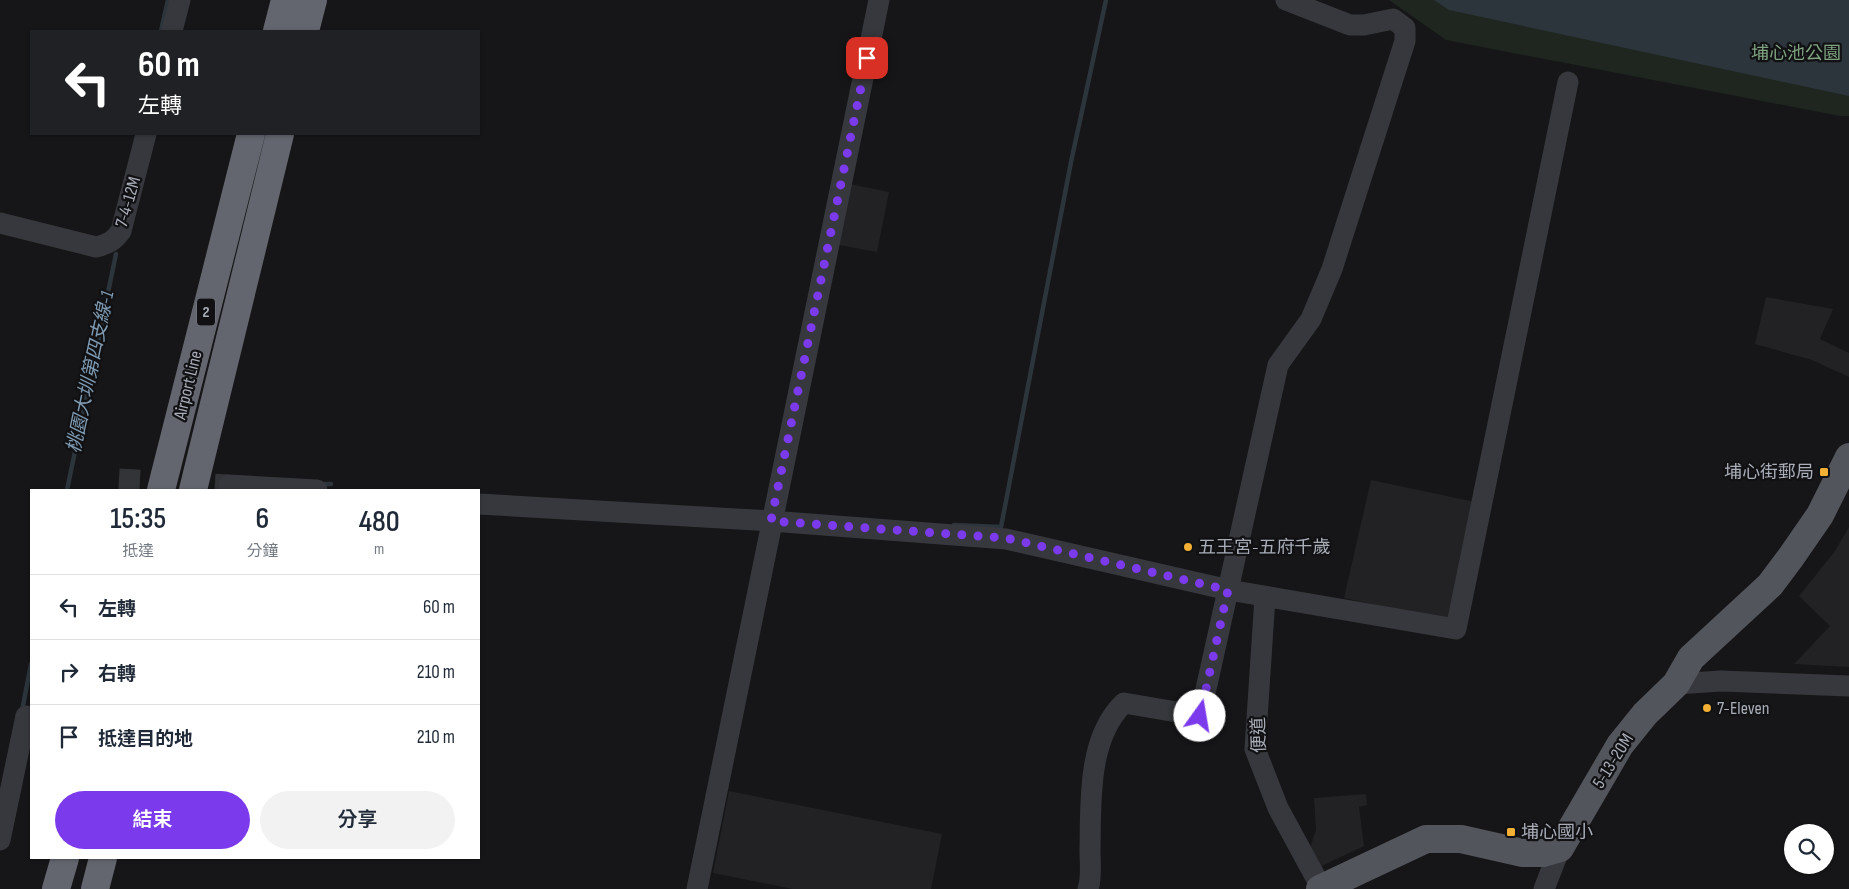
<!DOCTYPE html>
<html lang="zh-TW">
<meta charset="utf-8">
<style>
:root{--surface:#fff;--page:#f2f2f3;--text:#1f2937;--muted:#747a83;--line:#e0e1e3;--accent:#7c3aed}
body{margin:0;font-family:"Sofia Sans Condensed","Noto Sans TC",sans-serif;background:var(--page);color:var(--text);height:100vh;display:flex;flex-direction:column;font-size:19px;white-space:nowrap}
*{box-sizing:border-box;margin:0}
p{font-size:16px;color:var(--muted)}
.icon{flex:none;width:28px;height:28px;fill:none;stroke:currentColor;stroke-width:2;stroke-linecap:round;stroke-linejoin:round}
.map{position:relative;flex:1;overflow:hidden}
.details{position:absolute;left:30px;top:489px;width:450px;height:370px;display:flex;flex-direction:column;background:var(--surface);border-radius:0px;box-shadow:0 1px 4px #0004}
.details>*{flex:none}
.top-card{position:absolute;left:30px;top:30px;width:450px;height:105px;border-radius:0px;box-shadow:0 1px 4px #0004;background:#202124;color:#fff;overflow:hidden}
.tools{position:absolute;left:1784px;top:824px;display:grid;gap:10px}
.tools a{display:grid;place-items:center;width:50px;height:50px;border-radius:50%;background:var(--surface);box-shadow:0 1px 4px #0004;font-size:25px}
.pin{position:absolute;display:grid;place-items:center;width:42px;height:42px;color:#fff;margin:-21px;border-radius:10px;box-shadow:0 2px 8px #0006}
.me{position:absolute;width:55px;margin:-28px;rotate:13deg;stroke-linejoin:round;filter:drop-shadow(0 0 4px #0008)}
.turn{display:flex;align-items:center;gap:18px;height:105px;padding:0 25px;font-size:22px}
.turn .icon{width:65px;height:65px;stroke-width:2.5}
.turn b{display:block;font-size:35px;line-height:42px}
.eta{display:flex;justify-content:space-evenly;align-items:center;height:85px;text-align:center}
.eta b{font-size:30px;font-weight:600;line-height:35px}
.primary-button{display:flex;gap:10px;margin-top:auto;padding:10px 25px}
.primary-button a{flex:1;height:58px;border-radius:30px;background:var(--accent);color:#fff;font-size:20px;font-weight:600;line-height:58px;text-align:center}
.primary-button a+a{background:var(--page);color:var(--text)}
ul{padding:0;list-style:none}
li{display:flex;align-items:center;gap:15px;height:65px;padding:0 25px;border-top:1px solid var(--line)}
li div{flex:1}
li b{display:block;font-size:19px}
li em{font-style:normal}
.map>svg:first-child{display:block}
.built{fill:#222225}
.green{fill:#1e261f}
.water{fill:#2c353c}
.lines{fill:none;stroke-linecap:round;stroke-linejoin:round}
.stream{stroke:#2c353c;stroke-width:4.5}
.minor-tunnel{stroke:#333438;stroke-width:21;stroke-dasharray:21 11;stroke-linecap:butt}
.minor{stroke:#37383d;stroke-width:21}
.major{stroke:#53555c;stroke-width:28}
.highway{stroke:#63666e;stroke-width:28}
.route{stroke:#7c3aed;stroke-width:9;stroke-dasharray:0 16.2}
.poi-dot{fill:#f2b134;stroke:#111113;stroke-width:2}
.labels{text-anchor:middle;dominant-baseline:central;stroke-width:4.5;stroke-linejoin:round;paint-order:stroke}
.shield{fill:#111113;stroke:#7b7e86;stroke-width:1}
.shield-label{font-size:16px;font-weight:bold;fill:#a8adb8}
.park-label{font-size:18px;fill:#7fa381;stroke:#111113}
.street-label{font-size:18px;fill:#a8adb8;stroke:#111113}
.poi-label{font-size:18px;fill:#a8adb8;stroke:#111113;text-anchor:start}
.water-label{font-size:19px;font-style:italic;fill:#7f9bb3;stroke:#111113}
</style>
<div class="map">
<svg width="1849" height="889" viewBox="0 0 1849 889">
<rect width="100%" height="100%" fill="#161618"/>
<!-- built -->
<path class="built" d="M850,184L889,192L877,252L839,245Z
M1766,297L1833,309L1820,339L1849,353V377L1812,360L1755,344Z
M1371,480L1475,502L1453,622L1344,598Z
M1849,527V667L1794,664L1830,626L1799,596L1835,551Z
M729,791L942,834L931,889H793L713,873Z
M1366,794L1367,805L1359,807L1364,846L1313,870L1308,854L1316,830L1314,798Z"/>
<!-- green -->
<path class="green" d="M1389,0H1849V116H1840L1446,40Z"/>
<!-- water -->
<path class="water" d="M1434,0H1849V96L1449,10Z"/>
<g class="lines">
<!-- stream -->
<path class="stream" d="M161,31L168,0
M320,484H331
M67,490L116,254
M954,525L1001,527L1071,162L1106,0
M22,711L31,664"/>
<!-- minor-tunnel -->
<path class="minor-tunnel" d="M119,479L229,485"/>
<!-- minor -->
<path class="minor" d="M172,31L180,0
M0,223L96,247C108,244 114,241 121,231L146,134
M229,485L317,490
M479,504L771,521L1006,539L1229,590L1456,629L1568,82
M1265,597L1255,749L1278,808L1322,889
M1676,684L1721,681L1849,686
M0,840L26,716
M697,889L879,0
M1088,889C1092,878 1090,862 1090,850C1091,803 1087,738 1124,703L1200,716L1278,365L1311,319L1332,269L1405,41V28L1393,19L1364,25H1350L1286,0
M1544,889L1560,848"/>
<!-- major -->
<path class="major" d="M1320,889L1426,839H1461L1523,853H1543L1560,848L1620,745L1645,714L1676,684L1691,658L1770,585L1791,557L1820,515L1849,457"/>
<!-- highway -->
<path class="highway" d="M277,31L285,0
M305,31L313,0
M161,490L251,134
M193,490L280,134
M56,889L65,858
M95,889L103,858"/>
</g>
<g class="lines">
<!-- route -->
<path class="route" d="M867,58L771,521L1006,538L1228,590L1200,716"/>
</g>
<!-- markers -->
<g class="poi-dot">
<rect x="1819" y="467" width="10" height="10" rx="2.5"/>
<circle cx="1188" cy="547" r="5"/>
<circle cx="1707" cy="708" r="5"/>
<rect x="1506" y="827" width="10" height="10" rx="2.5"/>
</g>
<g class="labels">
<!-- shield labels -->
<rect class="shield" x="197" y="298.5" width="18" height="27" rx="4"/>
<g class="shield-label">
<text x="206" y="312">2</text>
</g>
<!-- park labels -->
<g class="park-label">
<text x="1796" y="53">埔心池公園</text>
</g>
<!-- street labels -->
<g class="street-label">
<text transform="translate(128 202) rotate(-74)">7-4-12M</text>
<text transform="translate(188 385) rotate(-76)">Airport Line</text>
<text transform="translate(1259 735) rotate(-92)">便道</text>
<text transform="translate(1613 761) rotate(-58)">5-13-20M</text>
</g>
<!-- poi labels -->
<g class="poi-label">
<text x="1814" y="472" text-anchor="end">埔心街郵局</text>
<text x="1198" y="547">五王宮-五府千歲</text>
<text x="1717" y="708">7-Eleven</text>
<text x="1521" y="832">埔心國小</text>
</g>
<!-- water labels -->
<g class="water-label">
<text transform="translate(91 372) rotate(-78)">桃園大圳第四支線-1</text>
</g>
</g>
</svg>
<div class="tools">
<a><svg class="icon" aria-label="search" viewBox="0 0 24 24"><circle cx="10" cy="10" r="6"/><path d="M15 15l6 6"/></svg></a>
</div>
<div class="pin" style="left:867px;top:58px;background:#d93025"><svg class="icon" aria-label="arrive" viewBox="0 0 24 24"><path d="M6 21V4h12l-3 4 3 4H6"/></svg></div>
<svg class="me" style="left:1200px;top:716px" viewBox="-20 -20 40 40"><circle r="19" fill="#fff"/><path d="M0-13L10 11 0 6-10 11z" fill="#7c3aed"/></svg>
<div class="top-card">
<div class="turn"><svg class="icon" aria-label="left" viewBox="0 0 24 24"><path d="M17 20v-9H6M10 6l-5 5 5 5"/></svg><div><b>60 m</b>左轉</div></div>
</div>
<section class="details">
<div class="eta">
<div><b>15:35</b><p>抵達</p></div>
<div><b>6</b><p>分鐘</p></div>
<div><b>480</b><p>m</p></div>
</div>
<ul>
<li><svg class="icon" aria-label="left" viewBox="0 0 24 24"><path d="M17 20v-9H6M10 6l-5 5 5 5"/></svg><div><b>左轉</b></div><em>60 m</em></li>
<li><svg class="icon" aria-label="right" viewBox="0 0 24 24"><path d="M7 20v-9h11M14 6l5 5-5 5"/></svg><div><b>右轉</b></div><em>210 m</em></li>
<li><svg class="icon" aria-label="arrive" viewBox="0 0 24 24"><path d="M6 21V4h12l-3 4 3 4H6"/></svg><div><b>抵達目的地</b></div><em>210 m</em></li>
</ul>
<div class="primary-button"><a>結束</a><a>分享</a></div>
</section>
</div>
